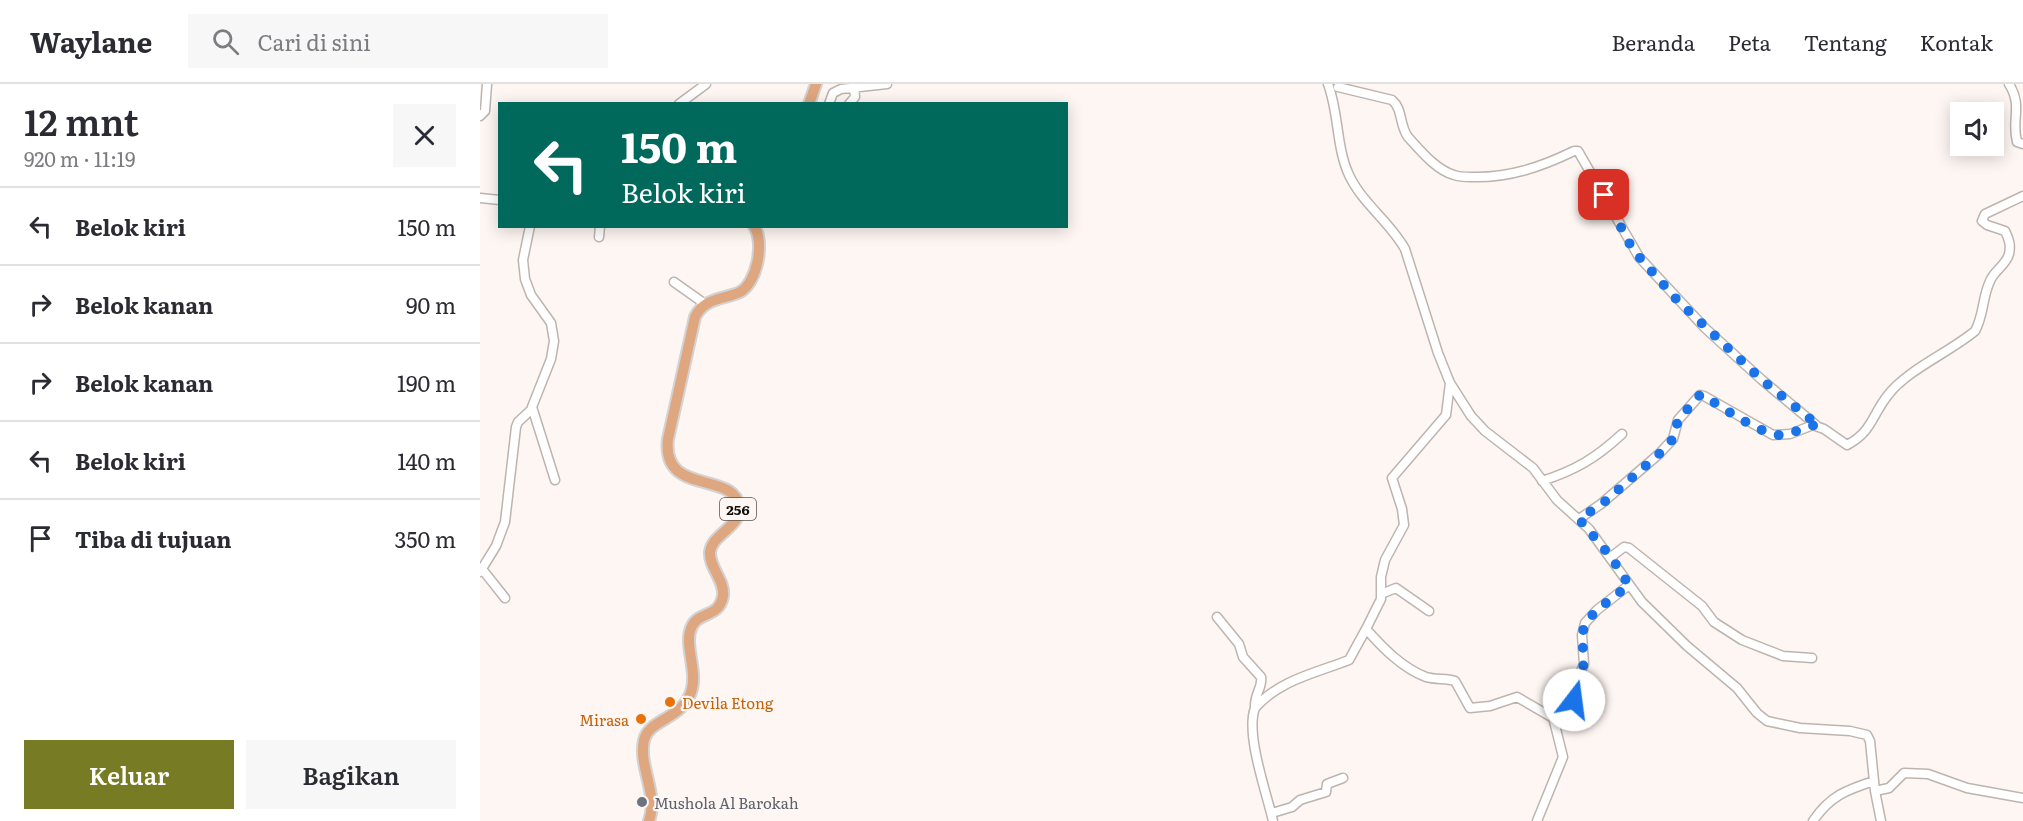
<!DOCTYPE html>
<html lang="id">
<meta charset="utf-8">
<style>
:root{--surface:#fff;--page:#f7f7f7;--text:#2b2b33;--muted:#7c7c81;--line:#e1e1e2;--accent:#777b24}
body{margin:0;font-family:Literata,serif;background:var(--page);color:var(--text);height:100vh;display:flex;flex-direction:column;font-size:22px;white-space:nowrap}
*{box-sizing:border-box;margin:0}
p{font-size:20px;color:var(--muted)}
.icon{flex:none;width:33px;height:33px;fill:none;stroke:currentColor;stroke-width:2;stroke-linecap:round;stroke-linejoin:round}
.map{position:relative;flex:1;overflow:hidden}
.sheet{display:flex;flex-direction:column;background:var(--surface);width:480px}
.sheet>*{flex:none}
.guide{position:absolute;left:18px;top:18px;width:570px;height:126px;border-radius:0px;box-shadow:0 3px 15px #0003;background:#00695c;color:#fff;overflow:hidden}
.buttons{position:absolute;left:1470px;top:18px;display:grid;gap:12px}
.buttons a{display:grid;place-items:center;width:54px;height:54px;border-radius:0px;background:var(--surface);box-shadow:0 3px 15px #0003;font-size:30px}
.pin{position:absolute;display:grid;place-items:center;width:51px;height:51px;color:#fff;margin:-26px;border-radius:12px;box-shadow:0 3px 9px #0006}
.me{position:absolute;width:66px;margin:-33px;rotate:15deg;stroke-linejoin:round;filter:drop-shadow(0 0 4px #0008)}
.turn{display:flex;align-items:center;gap:21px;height:126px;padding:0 24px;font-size:27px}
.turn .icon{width:78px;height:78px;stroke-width:2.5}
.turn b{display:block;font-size:42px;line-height:51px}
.round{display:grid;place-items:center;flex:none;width:63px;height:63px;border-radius:0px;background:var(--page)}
.summary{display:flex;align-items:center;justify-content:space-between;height:102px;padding:0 24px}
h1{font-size:36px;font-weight:600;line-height:45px}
.action{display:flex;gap:12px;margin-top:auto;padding:12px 24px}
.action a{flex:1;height:69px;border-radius:0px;background:var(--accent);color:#fff;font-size:24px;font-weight:600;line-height:69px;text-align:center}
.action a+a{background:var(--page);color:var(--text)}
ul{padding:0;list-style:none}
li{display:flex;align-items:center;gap:18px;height:78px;padding:0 24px;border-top:2px solid var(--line)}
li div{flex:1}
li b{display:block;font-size:22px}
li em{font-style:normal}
header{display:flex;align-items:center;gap:36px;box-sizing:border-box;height:84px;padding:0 30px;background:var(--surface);border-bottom:2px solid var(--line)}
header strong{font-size:28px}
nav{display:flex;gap:33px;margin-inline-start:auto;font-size:21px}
.search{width:420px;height:54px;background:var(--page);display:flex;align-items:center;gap:15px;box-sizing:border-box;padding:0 21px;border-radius:0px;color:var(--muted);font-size:22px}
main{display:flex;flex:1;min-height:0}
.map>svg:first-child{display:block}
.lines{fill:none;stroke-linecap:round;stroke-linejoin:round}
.minor-casing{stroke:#beb4af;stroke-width:11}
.major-casing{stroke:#d4d3d3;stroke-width:14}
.minor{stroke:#fff;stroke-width:8}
.major{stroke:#dfa780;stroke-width:10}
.route{stroke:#1a73e8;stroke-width:10;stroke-dasharray:0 18}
.food-dot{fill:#e8710a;stroke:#fef6f2;stroke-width:2}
.worship-dot{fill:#6b7280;stroke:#fef6f2;stroke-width:2}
.labels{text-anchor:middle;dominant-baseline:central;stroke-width:4.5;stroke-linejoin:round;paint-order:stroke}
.shield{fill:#fef6f2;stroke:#575351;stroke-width:1.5}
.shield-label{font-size:14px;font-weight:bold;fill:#100d0c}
.food-label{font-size:15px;fill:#c56008;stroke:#fef6f2;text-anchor:start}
.worship-label{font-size:15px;fill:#5b616d;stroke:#fef6f2;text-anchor:start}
</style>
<header>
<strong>Waylane</strong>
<div class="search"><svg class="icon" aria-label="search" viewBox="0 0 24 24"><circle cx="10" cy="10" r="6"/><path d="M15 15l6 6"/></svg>Cari di sini</div>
<nav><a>Beranda</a><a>Peta</a><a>Tentang</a><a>Kontak</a></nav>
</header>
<main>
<section class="sheet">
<div class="summary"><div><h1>12 mnt</h1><p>920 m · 11:19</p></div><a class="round"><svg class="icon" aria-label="close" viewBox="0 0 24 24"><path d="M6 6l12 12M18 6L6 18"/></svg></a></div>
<ul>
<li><svg class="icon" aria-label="left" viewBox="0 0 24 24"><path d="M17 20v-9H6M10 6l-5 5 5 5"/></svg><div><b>Belok kiri</b></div><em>150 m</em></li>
<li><svg class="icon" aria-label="right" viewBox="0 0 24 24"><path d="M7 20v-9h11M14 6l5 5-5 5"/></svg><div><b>Belok kanan</b></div><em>90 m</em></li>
<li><svg class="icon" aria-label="right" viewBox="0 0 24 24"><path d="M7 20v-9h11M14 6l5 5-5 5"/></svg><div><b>Belok kanan</b></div><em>190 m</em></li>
<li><svg class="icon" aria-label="left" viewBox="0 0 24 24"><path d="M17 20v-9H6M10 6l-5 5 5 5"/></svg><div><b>Belok kiri</b></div><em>140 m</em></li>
<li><svg class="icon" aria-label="arrive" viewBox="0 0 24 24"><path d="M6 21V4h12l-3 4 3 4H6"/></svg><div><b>Tiba di tujuan</b></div><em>350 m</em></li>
</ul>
<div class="action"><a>Keluar</a><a>Bagikan</a></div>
</section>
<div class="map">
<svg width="1543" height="737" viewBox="0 0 1543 737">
<rect width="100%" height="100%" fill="#fef6f2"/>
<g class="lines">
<defs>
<path id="minor" d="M848,0C859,29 856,63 869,91C882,119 910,138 925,165L958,269L970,299L991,332L1005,347L1053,384L1077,416L1109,445L1162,518L1207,562L1257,604L1277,629L1287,637L1320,644L1370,647L1387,651L1390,657L1395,707L1401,737
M1529,0C1543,22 1531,35 1537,58L1543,60
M858,3L912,16C923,25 919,41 928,53C940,66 956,86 974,91C979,93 986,93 992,93C1029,94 1061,83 1094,67H1098L1159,173L1225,244L1282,296L1336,341
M199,20L226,0
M349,20L353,9L361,5L407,0
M369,20L375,13L374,3
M0,32L5,27L7,0
M0,114L20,116
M50,142L43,176L45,195L51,211L71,239L74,257L71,275L52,323L75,396
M119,153L120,142
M194,198L225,220
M970,299L966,331L912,394L922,425L924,441L905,476L901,493V515L886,545C902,563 922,584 946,593C956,596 966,594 975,597L990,624L1010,622L1037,613L1075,635
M1062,397C1096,386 1116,374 1142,350
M1099,435L1121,420L1179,370L1193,355L1198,336L1220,311L1224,312L1293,351L1310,350L1333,341L1344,345L1367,361C1392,348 1392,331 1408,311C1427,286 1470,268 1495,247C1504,231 1502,214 1510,197C1514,187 1526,181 1529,170C1531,161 1529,155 1525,147L1507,141L1502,137L1505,130L1543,112
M1131,473L1144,463L1149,464L1222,522L1234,538L1262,556L1303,572L1332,574
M2,485L25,514
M0,488L16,462L25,438L36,343L38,338L52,325
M901,510L916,504L949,527
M737,533L759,560L763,573L781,593C783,604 774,609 775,624
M1395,707L1409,704L1424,689L1448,690L1487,704L1543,714
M792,729L812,723L820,716L846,708L847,700L863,694
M793,737C787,710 765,650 775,624C799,596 836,589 869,576L886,545
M1057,737L1083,673L1074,637L1076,633L1088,622L1095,613L1098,594L1104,580L1102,551L1105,539L1117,526L1149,501
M1333,737C1350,712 1366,706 1394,697"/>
<path id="major" d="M329,20L336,0
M169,737C179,711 158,682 164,656C169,636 197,636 209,613C221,590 202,561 212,542C219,527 239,534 243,512C245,496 229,484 230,468C232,450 261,443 259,423C255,386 181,413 188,355L215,233C225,213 243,216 260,208C277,199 285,158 274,142"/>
</defs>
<!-- minor casing -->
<use href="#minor" class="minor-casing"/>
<!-- major casing -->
<use href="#major" class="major-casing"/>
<!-- minor -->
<use href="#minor" class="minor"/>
<!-- major -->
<use href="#major" class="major"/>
</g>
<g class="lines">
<!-- route -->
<path class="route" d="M1094,616L1098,593L1104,580L1102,551L1105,539L1117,526L1149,501L1131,473L1099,435L1122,420L1179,370L1193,355L1198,336L1220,311L1224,312C1240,322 1286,354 1303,351C1316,350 1326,339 1339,342L1282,296L1198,217L1153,166L1124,111"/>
</g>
<!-- markers -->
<g class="food-dot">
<circle cx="190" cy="618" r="6"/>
<circle cx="161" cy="635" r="6"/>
</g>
<circle class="worship-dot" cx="162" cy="718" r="6"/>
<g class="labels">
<!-- shield labels -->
<rect class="shield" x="240" y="414" width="36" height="22" rx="4.5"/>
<g class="shield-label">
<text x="258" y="425">256</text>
</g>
<!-- food labels -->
<g class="food-label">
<text x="202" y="618">Devila Etong</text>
<text x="149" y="635" text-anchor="end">Mirasa</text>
</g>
<!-- worship labels -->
<g class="worship-label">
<text x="174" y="718">Mushola Al Barokah</text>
</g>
</g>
</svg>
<div class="buttons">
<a><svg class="icon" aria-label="sound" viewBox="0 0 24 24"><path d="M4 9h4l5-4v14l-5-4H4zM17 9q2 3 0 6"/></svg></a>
</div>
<div class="pin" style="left:1124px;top:111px;background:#d93025"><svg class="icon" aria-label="arrive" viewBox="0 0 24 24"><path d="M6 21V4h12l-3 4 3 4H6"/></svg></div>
<svg class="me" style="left:1094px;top:616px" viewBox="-20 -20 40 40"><circle r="19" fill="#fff"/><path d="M0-13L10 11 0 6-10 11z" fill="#1a73e8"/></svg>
<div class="guide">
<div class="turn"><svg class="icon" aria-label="left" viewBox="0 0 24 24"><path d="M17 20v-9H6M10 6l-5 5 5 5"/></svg><div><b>150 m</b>Belok kiri</div></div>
</div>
</div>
</main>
